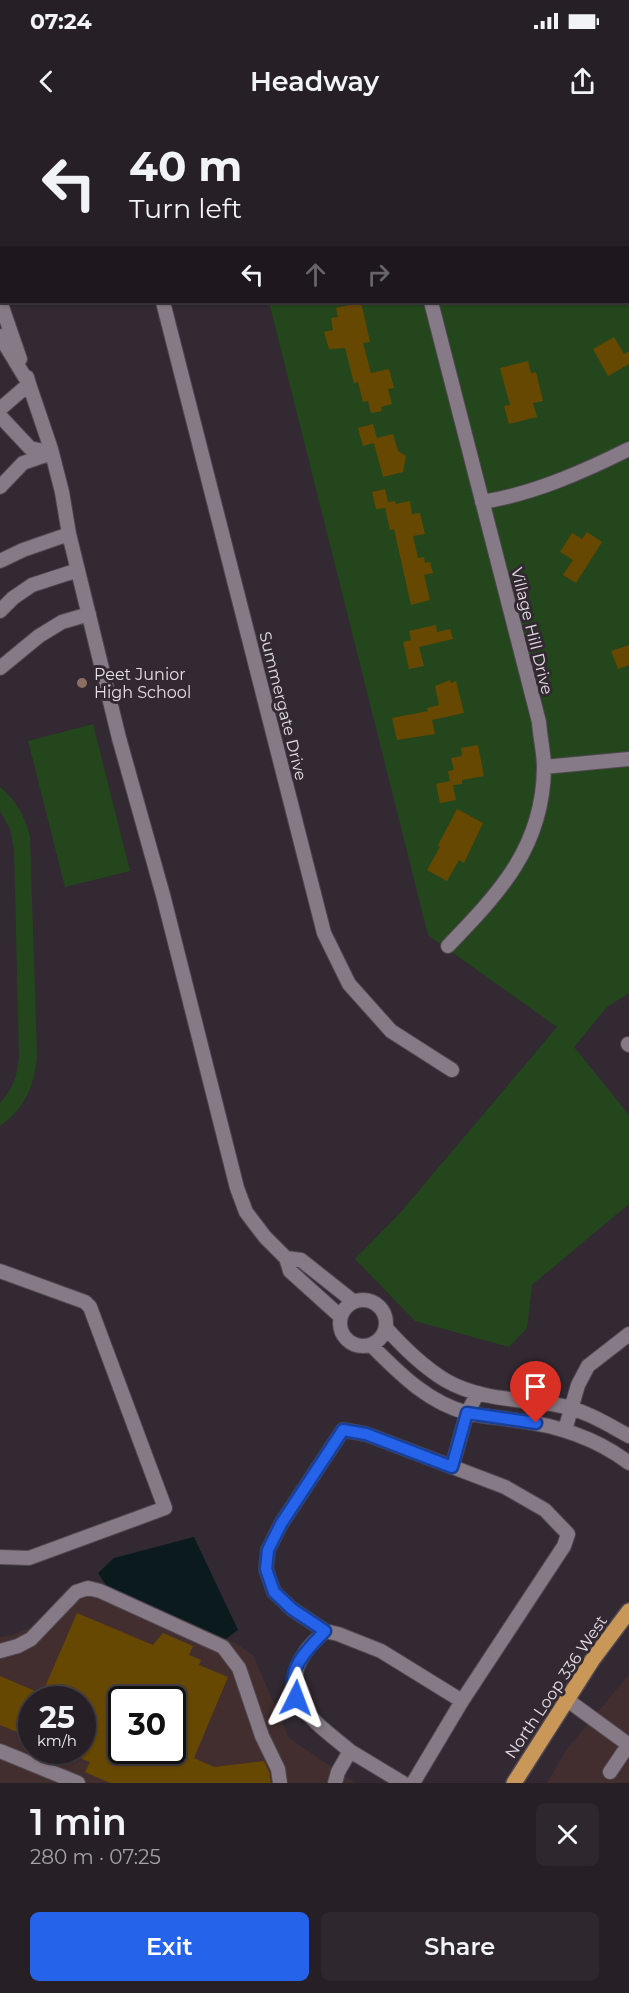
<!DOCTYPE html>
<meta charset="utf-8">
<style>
:root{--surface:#261f26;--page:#2e272e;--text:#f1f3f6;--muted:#a4a2a7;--line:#423d43;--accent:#2563eb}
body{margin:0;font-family:Montserrat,sans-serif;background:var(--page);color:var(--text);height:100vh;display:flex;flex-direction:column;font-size:22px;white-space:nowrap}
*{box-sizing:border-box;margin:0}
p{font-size:20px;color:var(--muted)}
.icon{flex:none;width:33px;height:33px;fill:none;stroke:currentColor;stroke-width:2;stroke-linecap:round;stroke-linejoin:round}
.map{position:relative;height:1663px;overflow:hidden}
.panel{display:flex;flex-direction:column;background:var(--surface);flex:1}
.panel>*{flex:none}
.guide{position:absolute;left:0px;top:0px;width:630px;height:183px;box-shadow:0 2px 4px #0004,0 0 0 2px var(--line);background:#261f26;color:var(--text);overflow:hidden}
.speed{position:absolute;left:18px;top:1566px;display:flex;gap:12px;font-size:30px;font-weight:700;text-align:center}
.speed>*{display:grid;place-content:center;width:78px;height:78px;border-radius:50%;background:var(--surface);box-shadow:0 2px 4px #0004,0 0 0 2px var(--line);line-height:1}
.speed small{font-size:15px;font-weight:400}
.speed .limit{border:3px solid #111;border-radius:9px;background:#fff;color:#111}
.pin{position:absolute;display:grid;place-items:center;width:51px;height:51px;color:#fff;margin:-62px -26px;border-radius:50% 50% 50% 0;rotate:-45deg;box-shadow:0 0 6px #0007}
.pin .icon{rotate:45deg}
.me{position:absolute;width:66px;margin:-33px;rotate:3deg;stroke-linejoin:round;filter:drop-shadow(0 0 4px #0008)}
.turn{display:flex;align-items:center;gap:21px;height:126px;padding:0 30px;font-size:27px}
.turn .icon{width:78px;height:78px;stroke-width:2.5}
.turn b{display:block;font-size:42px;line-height:51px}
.lanes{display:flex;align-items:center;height:57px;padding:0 30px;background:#0003;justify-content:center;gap:30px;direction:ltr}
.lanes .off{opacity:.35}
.round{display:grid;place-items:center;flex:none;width:63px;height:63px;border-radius:9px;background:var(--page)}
.summary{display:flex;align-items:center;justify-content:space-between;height:102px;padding:0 30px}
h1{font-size:36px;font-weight:600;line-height:45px}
.action{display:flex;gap:12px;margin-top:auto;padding:12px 30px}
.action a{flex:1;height:69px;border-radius:9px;background:var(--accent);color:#fff;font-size:24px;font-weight:600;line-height:69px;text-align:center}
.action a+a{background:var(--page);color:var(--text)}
.status{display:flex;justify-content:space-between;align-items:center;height:42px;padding:0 30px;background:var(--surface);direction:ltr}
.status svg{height:16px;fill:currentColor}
header{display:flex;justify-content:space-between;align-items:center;height:78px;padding:0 30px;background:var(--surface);font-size:27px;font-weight:600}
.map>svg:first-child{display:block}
.commercial{fill:#422e2f;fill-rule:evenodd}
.green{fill:#24461c}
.water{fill:#0b1b1d}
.building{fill:#674800;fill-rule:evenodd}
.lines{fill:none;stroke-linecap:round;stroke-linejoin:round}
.minor-casing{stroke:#4f474f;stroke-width:16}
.major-casing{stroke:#4f474f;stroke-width:18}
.minor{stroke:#857a85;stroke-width:14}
.major{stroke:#c99757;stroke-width:15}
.route-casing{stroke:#184099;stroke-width:15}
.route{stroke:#2563eb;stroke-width:10}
.education-dot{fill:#8d6e63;stroke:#322932;stroke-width:2}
.labels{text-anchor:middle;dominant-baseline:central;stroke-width:6;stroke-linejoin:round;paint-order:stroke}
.street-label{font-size:16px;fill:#e6e0e6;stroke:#322932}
.poi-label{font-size:16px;fill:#e6e0e6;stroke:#322932;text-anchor:start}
</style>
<div class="status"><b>07:24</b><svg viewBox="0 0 49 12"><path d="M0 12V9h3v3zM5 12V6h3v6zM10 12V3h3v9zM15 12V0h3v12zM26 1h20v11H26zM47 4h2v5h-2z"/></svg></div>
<header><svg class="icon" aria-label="back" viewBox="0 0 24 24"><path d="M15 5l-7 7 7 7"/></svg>Headway<svg class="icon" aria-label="share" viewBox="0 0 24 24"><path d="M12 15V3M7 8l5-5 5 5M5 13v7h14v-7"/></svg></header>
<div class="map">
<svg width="629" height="1663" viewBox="0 0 629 1663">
<rect width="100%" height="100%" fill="#322932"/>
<!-- commercial -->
<path class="commercial" d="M106,1465L235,1523L253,1535L289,1618L355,1663H0V1517L12,1515L31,1507L61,1478L77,1467ZM32,1580H82V1630H32ZM122,1580H172V1630H122Z
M629,1554V1663H547L567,1629Z"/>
<!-- green -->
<path class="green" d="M222,0H629V873L607,887L574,927L629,995V1084L532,1165L527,1208L509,1227L415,1201L355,1139L400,1093L557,907L428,815L269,182H628V2Z
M93,604L130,751L65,767L28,621Z
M0,667C16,680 25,696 30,716L37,935C35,964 25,989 0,1006V983C13,969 18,954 19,936L14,729L10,709L0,691Z"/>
<!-- water -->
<path class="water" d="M194,1417L238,1510L226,1519L106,1465L98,1453L114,1438Z"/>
<!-- building -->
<path class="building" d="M361,182L370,222L363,223L371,253L389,249L394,268L388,269L392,284L381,287L382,291L371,293L368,281L363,282L358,262L354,263L345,228L329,229L324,212L333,210L331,198L338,197L336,188Z
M614,217L624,234L629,231V244L608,256L593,229Z
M528,241L531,253L536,252L543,281L533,283L537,297L509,304L504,286L510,285L500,248Z
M373,304L377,318L393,314L398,331L406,336L403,352L383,357L374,323L363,326L358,308Z
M385,369L388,382L395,381L396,384L410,381L412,394L420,393L425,414L413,416L418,438L424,437L425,443L430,442L433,453L424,455L430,480L411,485L394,409L390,410L385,388L376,389L372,372Z
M587,412L602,422L576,463L563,455L573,440L560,432L572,413L582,419Z
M436,505L437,512L450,509L453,519L419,527L424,546L409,549L403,522L411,520L409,511Z
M629,525V545L618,549L611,531Z
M450,560L451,563L456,561L464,593L432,600L435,614L397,620L392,598L428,591L427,588L439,585L435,566Z
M478,625L484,656L462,660V664L453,665L456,680L440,683L436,664L450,661L448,651L454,650L451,638L462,636L461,628Z
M457,689L483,703L464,743L459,740L447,761L427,750L440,727L438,725Z
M77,1493L153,1525L163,1513L193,1526L189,1535L201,1540L199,1545L228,1557L194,1638L214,1647L264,1641L269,1652L271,1663H110L85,1652L90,1642L61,1631L82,1630V1580H32V1618L0,1605V1556L42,1574ZM122,1580H172V1630H122Z"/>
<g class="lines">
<defs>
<path id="minor" d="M92,2L97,0
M548,2L554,0
M0,181L20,239
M163,182L324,813L349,864L391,911L452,950
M431,182L539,602C540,617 544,633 544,648C543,727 500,772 448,826
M0,216L29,264L51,329L62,372L69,414L119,618L163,775L237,1068L246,1092L265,1117L286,1138L290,1151L341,1197
M0,289L29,264L27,257
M0,296L30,328L52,333
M0,367L23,343L52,333
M482,382C533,374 583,352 629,329
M0,441L23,430L69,414
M0,491L13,478L32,465L78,450
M0,548L39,516L62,502L89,494
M544,647L629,639
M628,924L629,925
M286,1138L301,1140L354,1182
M0,1151L85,1182L90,1187L165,1388L29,1438L0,1437
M340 1203a23 23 0 1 1 46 0a23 23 0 1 1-46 0Z
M386,1208C403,1227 422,1246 445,1260C479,1280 520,1279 557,1285C583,1289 607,1304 629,1316
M371,1225C399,1253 428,1283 468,1293C483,1297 499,1297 514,1300C556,1305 595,1317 629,1343
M565,1310L578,1265L588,1246L629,1214
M452,1347L467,1293L478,1273
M325,1511C319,1517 311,1524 306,1531C273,1577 318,1604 350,1631L338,1652L335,1663
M0,1531L18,1526L31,1519L76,1472L88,1468L100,1471L223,1527L239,1548L262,1616L278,1649L280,1663
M566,1579L629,1625
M0,1631L78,1663
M350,1631L403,1663
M610,1652L629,1624
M413,1663L462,1581L381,1531L338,1514L325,1511L292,1489L274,1472L266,1449L268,1430L281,1404L343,1310L366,1314L505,1367L545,1390L568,1414L564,1426L462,1581"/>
<path id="major" d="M514,1663L593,1539L629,1491"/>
</defs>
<!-- minor casing -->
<use href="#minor" class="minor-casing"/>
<!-- major casing -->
<use href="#major" class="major-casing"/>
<!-- minor -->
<use href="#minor" class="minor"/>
<!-- major -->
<use href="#major" class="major"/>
</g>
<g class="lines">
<defs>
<path id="route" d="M296,1578C295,1572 293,1564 293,1558C296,1539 313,1524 325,1511L292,1489L274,1472L266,1449L268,1430L281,1404L343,1310L366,1314L452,1347L467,1293L536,1303"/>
</defs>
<!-- route casing -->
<use href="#route" class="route-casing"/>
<!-- route -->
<use href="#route" class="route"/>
</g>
<!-- markers -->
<circle class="education-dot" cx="82" cy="563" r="6"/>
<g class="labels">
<!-- street labels -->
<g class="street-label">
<text transform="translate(532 511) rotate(76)">Village Hill Drive</text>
<text transform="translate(283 586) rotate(76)">Summergate Drive</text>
<text transform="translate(556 1567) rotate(-56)">North Loop 336 West</text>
</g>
<!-- poi labels -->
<g class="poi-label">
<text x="94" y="554">Peet Junior<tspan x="94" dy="18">High School</tspan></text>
</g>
</g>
</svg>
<div class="speed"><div>25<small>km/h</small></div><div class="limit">30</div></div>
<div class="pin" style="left:536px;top:1303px;background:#d93025"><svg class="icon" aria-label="arrive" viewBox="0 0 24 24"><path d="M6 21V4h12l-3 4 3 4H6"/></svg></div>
<svg class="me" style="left:296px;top:1578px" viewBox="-20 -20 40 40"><path d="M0-17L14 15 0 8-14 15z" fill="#2563eb" stroke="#fff" stroke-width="4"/></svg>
<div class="guide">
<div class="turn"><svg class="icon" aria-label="left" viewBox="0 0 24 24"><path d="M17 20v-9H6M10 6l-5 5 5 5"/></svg><div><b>40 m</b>Turn left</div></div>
<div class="lanes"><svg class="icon" aria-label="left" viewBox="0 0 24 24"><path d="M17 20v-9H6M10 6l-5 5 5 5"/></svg><svg class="icon off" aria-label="ahead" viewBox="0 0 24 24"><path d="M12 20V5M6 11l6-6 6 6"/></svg><svg class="icon off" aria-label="right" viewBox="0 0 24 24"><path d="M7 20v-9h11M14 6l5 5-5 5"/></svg></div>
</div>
</div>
<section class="panel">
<div class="summary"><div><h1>1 min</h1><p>280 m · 07:25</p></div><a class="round"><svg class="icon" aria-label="close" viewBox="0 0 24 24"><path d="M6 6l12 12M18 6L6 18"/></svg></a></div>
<div class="action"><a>Exit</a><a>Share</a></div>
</section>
